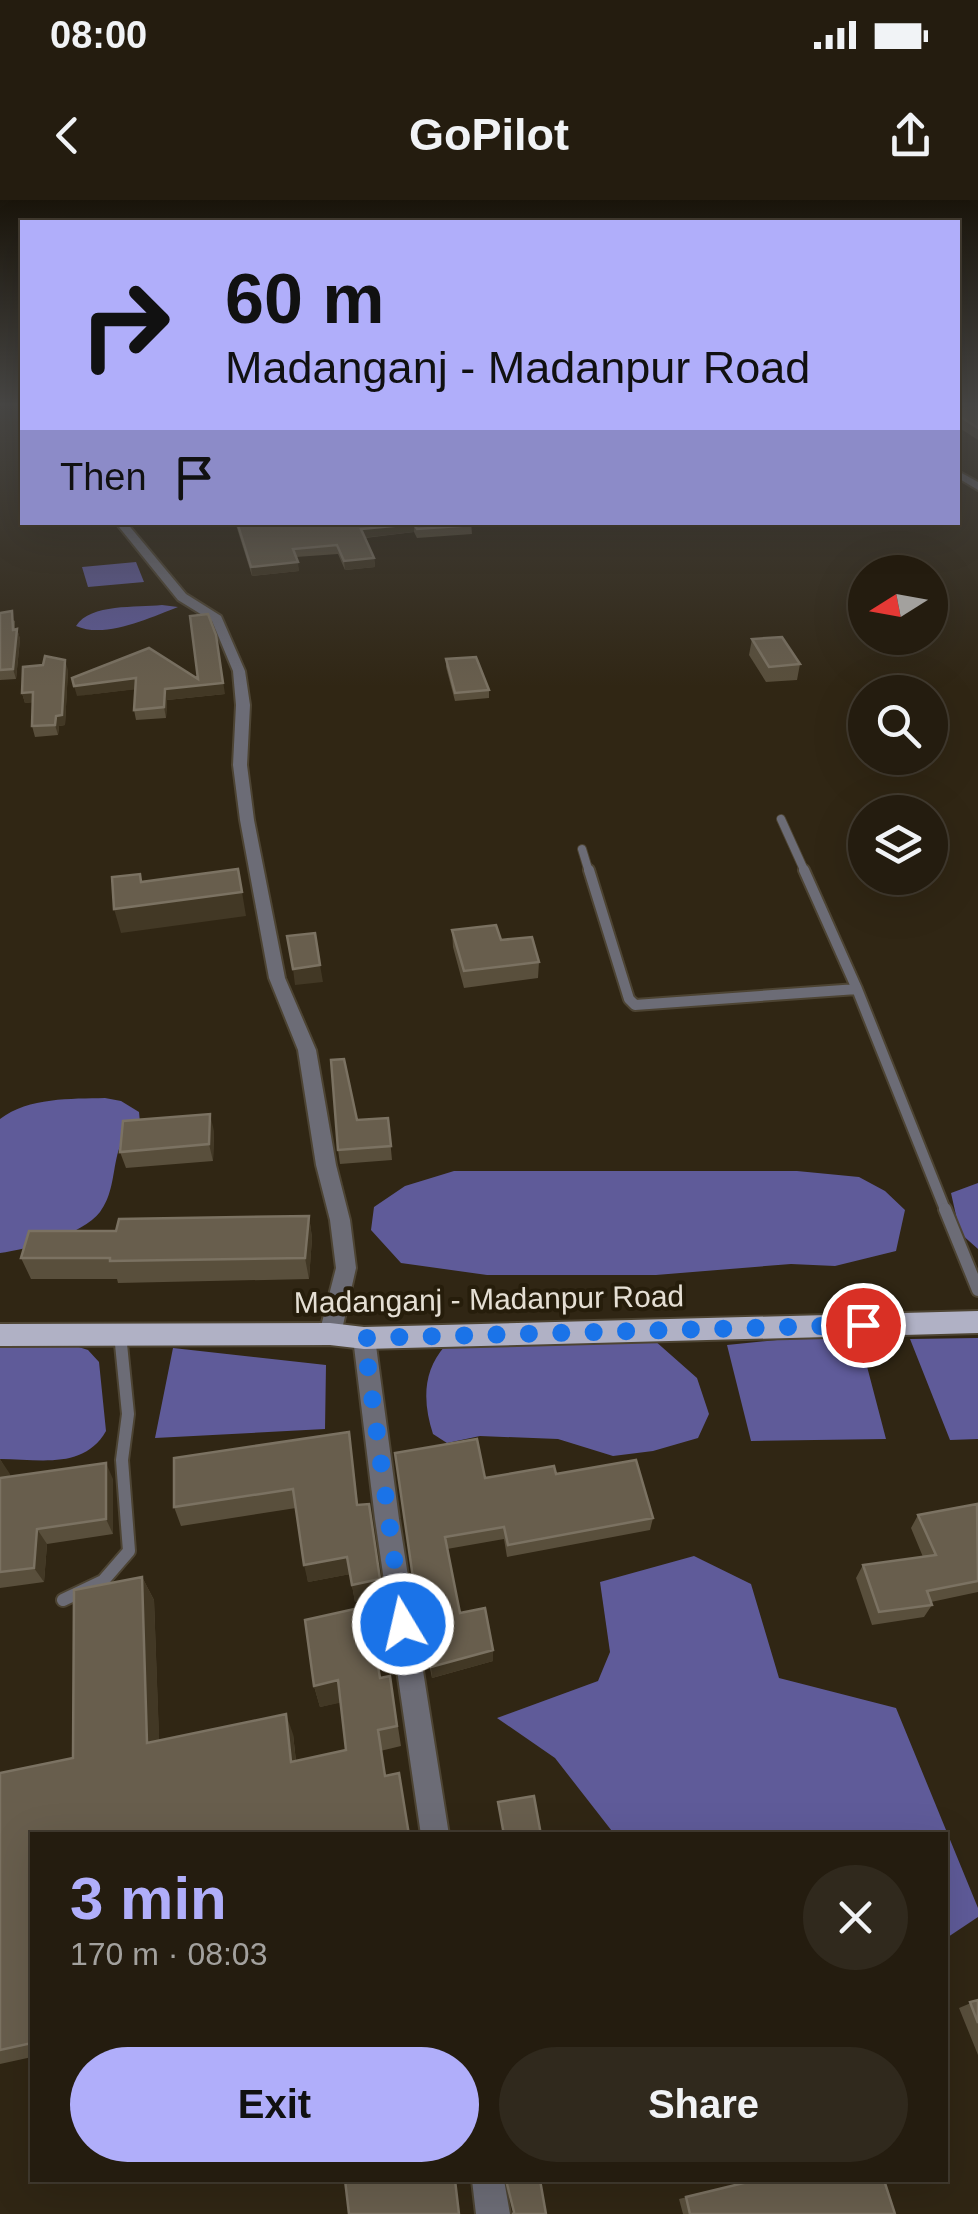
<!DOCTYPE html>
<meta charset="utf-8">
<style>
:root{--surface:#241c0f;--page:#30291d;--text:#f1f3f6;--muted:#a3a19e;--line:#413a2f;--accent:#b0aefa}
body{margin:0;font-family:Arial,sans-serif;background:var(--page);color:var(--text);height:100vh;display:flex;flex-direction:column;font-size:38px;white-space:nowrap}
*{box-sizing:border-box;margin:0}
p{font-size:32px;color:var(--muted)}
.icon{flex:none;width:55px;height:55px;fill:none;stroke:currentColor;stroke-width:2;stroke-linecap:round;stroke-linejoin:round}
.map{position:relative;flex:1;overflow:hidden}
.panel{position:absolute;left:30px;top:1632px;width:918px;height:350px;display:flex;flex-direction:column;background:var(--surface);border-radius:0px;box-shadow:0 10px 40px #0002,0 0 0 2px var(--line)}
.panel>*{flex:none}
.guide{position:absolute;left:20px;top:20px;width:940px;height:305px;border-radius:0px;box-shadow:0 10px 40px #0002,0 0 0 2px var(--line);background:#b0aefa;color:#111;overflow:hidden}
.needle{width:65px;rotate:259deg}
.controls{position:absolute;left:848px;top:355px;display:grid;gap:20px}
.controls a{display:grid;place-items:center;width:100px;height:100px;border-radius:50%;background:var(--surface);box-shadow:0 10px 40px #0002,0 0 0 2px var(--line);font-size:50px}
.pin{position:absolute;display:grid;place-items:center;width:85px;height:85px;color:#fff;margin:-42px;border:5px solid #fff;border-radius:50%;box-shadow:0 2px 10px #0007}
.me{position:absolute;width:110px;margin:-55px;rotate:351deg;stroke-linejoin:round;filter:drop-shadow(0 0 8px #0008)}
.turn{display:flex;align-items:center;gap:35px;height:210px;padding:0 40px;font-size:45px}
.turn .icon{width:130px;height:130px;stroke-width:2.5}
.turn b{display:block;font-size:70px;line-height:85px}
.then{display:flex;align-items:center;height:95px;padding:0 40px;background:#0003;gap:20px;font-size:38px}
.round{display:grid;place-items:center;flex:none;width:105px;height:105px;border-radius:52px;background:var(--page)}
.head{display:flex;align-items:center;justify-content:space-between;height:170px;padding:0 40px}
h1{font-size:60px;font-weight:700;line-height:75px;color:var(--accent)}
.cta{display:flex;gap:20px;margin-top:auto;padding:20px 40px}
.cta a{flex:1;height:115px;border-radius:60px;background:var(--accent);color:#111;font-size:40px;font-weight:700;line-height:115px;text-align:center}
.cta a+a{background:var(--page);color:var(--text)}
.status{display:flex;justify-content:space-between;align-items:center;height:70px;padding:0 50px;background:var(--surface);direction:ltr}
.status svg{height:28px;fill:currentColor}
header{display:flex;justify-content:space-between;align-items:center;height:130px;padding:0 40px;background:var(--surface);font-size:45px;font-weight:700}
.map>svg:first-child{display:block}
.water{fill:#5f5b99}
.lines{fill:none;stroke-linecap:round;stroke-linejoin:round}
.lane-far2-casing{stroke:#4d4433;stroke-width:10}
.lane-far1-casing{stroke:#4d4433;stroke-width:14}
.lane-casing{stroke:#4d4433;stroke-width:16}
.street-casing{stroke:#4d4433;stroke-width:4}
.primary-casing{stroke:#4d4433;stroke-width:4}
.lane-far2{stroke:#6c6c76;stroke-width:8}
.lane-far1{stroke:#6c6c76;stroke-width:10}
.lane{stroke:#6c6c76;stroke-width:12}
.street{fill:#6c6c76;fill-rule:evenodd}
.primary{fill:#b0b1c5;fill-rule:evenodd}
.wall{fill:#594f3c}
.shaded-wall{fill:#423825}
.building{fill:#685e4d;stroke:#7b7262;stroke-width:2.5}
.route{stroke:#1a73e8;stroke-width:18;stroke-dasharray:0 32.4}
.labels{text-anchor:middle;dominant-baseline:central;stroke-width:8;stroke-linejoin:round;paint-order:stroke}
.street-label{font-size:30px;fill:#e5dfd4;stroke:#261d0b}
</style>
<div class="status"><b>08:00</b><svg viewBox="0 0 49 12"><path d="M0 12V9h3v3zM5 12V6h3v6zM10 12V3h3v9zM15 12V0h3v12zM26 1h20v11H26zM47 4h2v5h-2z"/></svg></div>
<header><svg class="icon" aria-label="back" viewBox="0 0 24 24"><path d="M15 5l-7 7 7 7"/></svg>GoPilot<svg class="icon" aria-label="share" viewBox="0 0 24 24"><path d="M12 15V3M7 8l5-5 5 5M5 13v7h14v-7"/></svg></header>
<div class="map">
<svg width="978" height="2014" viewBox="0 0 978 2014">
<rect width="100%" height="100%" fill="#302614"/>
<!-- water -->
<path class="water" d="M136,362L144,382L88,387L82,367Z
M162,405L178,407C149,418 105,439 76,426C91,403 136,408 162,405Z
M105,898L121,901L139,912L140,923C106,942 122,983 100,1012C82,1035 28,1049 0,1053V919C29,897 71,899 105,898Z
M454,971H797L859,977L885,991L905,1010L896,1051L835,1066L791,1064L656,1075H487L401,1063L371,1030L374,1007L405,986Z
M978,983V1049L960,1033L951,993Z
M858,1132L886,1239L751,1241L727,1145Z
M978,1138V1239L950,1240L910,1139Z
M654,1140L697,1178L709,1214L698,1238L653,1251L613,1256L558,1239L480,1236L447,1243L433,1234C423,1203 422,1172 445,1146Z
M63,1142L88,1150L99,1162L106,1231C84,1270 39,1259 0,1259V1148Z
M173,1148L326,1165L325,1229L155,1238Z
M694,1356L751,1384L779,1478L896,1508L978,1708V1717L945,1739V1635H615L555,1558L497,1518L598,1481L610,1452L600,1382Z"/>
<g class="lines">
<defs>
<path id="lane-far2" d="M781,619L805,672
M582,649L589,672"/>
<path id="lane-far1" d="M589,670L629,799L635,805L857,789
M804,670L857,789L946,1012"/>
<path id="lane" d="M945,1009L978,1090
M63,1400L103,1381L129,1351L122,1260L128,1214L120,1134"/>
<path id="street" d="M958,271L978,282V290L958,278Z
M115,322H126L186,394L221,416L245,471L250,505L247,565L254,620L285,778L316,850L336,965L350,1020L356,1068L341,1134L338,1140L330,1143L322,1140L319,1134L336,1068L330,1020L316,965L298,850L269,778L240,620L233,565L236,505L233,471L212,421L178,400Z
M364,1129L372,1132L375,1138L399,1319L449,1635H421L375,1319L353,1138L356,1132Z
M472,1980H504L510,2014H476Z"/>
<path id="primary" d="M978,1111V1133L364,1149L330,1145L0,1146V1124L330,1123L364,1127Z"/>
</defs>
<!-- lane-far2 casing -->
<use href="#lane-far2" class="lane-far2-casing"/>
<!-- lane-far1 casing -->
<use href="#lane-far1" class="lane-far1-casing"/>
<!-- lane casing -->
<use href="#lane" class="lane-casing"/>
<!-- street casing -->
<use href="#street" class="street-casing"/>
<!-- primary casing -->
<use href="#primary" class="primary-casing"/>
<!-- lane-far2 -->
<use href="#lane-far2" class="lane-far2"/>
<!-- lane-far1 -->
<use href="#lane-far1" class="lane-far1"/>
<!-- lane -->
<use href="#lane" class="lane"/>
<!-- street -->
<use href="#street" class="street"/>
<!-- primary -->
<use href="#primary" class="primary"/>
</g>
<!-- wall -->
<path class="wall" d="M978,206V240L958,227V209Z
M235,322H471L472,334L417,338L414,332L365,338L374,358L375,367L345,370L338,354L296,357L299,371L252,376Z
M0,413L15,421V430L17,429L20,439L16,479L0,480Z
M752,439L800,464L797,480L766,482L749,455Z
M446,459L489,490V498L455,501L446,467Z
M68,470L65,525L59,526L58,535L35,537L32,526L33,502L25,503L22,493Z
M198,479L225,494L167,500L166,518L136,520L134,510L135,489L77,496Z
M452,730L501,740L539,762L538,778L464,788L453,747Z
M388,918L392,960L340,964L338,950L357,920Z
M214,931L213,961L126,968L120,952Z
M309,1016L312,1038L309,1079L118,1083L117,1079H31L21,1058L116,1031Z
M349,1232L358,1305L382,1397L355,1402L350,1374L308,1382L296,1308L181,1326L174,1307Z
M395,1253L485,1278L556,1274L653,1318L650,1330L507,1357L504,1339L447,1349L460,1413L493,1461L432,1478L414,1390Z
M0,1259L10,1277L113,1279V1334L47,1344L44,1382L0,1388Z
M978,1306V1392L931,1402L932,1405L924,1417L872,1425L856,1378L863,1365L923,1357L911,1328L918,1315Z
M142,1377L154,1400L159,1541L293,1534L296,1561L346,1550L341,1502L320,1507L314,1486L390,1476L401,1546L32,1635V1857L0,1864V1573L73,1558Z
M978,1800V1855L959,1808Z
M756,1980L895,2014H683L679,1999Z"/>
<!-- shaded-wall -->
<path class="shaded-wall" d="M414,324V332L361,338V329Z
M374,358L375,367L345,370L344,361Z
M298,362L299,371L252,376L251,367Z
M17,429L20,439L16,479L13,469Z
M216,435L225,494L167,500L166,518L164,507L165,489L223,483Z
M65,460L68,470L65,525L59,526L58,535L55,525Z
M136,478L138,489L77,496L74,486Z
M33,492L36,502L25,503L22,493Z
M140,674L146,697L242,692L246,716L121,733L114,709Z
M320,765L323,782L295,785L293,769Z
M210,914L214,931L213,961L209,944Z
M309,1016L312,1038L309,1079L305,1058Z
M0,1259L10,1274L9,1294L0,1280Z
M106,1263L113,1279V1334L106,1319Z
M369,1304L382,1397L355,1402L352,1385Z
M37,1329L47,1344L44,1382L34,1368Z
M347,1357L351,1374L308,1382L304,1365Z
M142,1377L154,1400L160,1562L147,1543Z
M493,1450V1461L432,1478L431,1467Z
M338,1480L344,1502L320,1507L314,1486Z
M286,1514L293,1534L298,1581L291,1562Z"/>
<!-- building -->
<path class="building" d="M978,206V228L958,215V209Z
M237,322H471L472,325L417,329L414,324L361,329L374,358L344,361L337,345L293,349L298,362L251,367Z
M12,411L13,430L17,429L13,469L0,470V413Z
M208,414L216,435L223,483L165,489L164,507L134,510L136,478L74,486L72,478L149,448L198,479L190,416Z
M782,437L800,464L769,467L752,439Z
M45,456L65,460L62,515L56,516L55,525L32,526L33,492L22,493L23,467L43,465Z
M476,457L489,490L455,493L446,459Z
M238,669L242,692L114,709L112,677L140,674L141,682Z
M496,725L501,740L532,737L539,762L464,771L452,730Z
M315,733L320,765L293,769L287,736Z
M344,859L357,920L388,918L391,946L338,950L331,860Z
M210,914L209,944L120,952L123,921Z
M309,1016L305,1058L110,1061V1058H21L29,1031H116L119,1019Z
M349,1232L357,1305L369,1304L380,1379L352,1385L347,1357L304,1365L293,1289L174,1307V1258Z
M477,1239L485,1278L554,1266L556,1274L636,1260L653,1318L508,1345L504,1327L445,1337L460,1413L485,1408L493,1450L431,1467L413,1378L395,1253Z
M106,1263V1319L37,1329L34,1368L0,1372V1278Z
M977,1304L978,1381L927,1391L932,1405L879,1412L863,1365L936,1355L918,1315Z
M142,1377L147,1543L286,1514L291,1562L346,1550L338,1480L314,1486L305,1420L368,1406L380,1478L390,1476L397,1526L378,1530L385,1576L399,1573L409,1635H32V1843L0,1850V1573L73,1558L74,1390Z
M534,1596L541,1635H504L498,1602Z
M978,1800V1823L970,1802Z
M345,1980H455L459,2014H349Z
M506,1980H540L546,2014H513L514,2012Z
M756,1980H884L895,2014H690L686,1997Z"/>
<!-- sky -->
<linearGradient id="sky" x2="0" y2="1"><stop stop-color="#1a150b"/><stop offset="0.42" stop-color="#484745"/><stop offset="1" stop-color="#484745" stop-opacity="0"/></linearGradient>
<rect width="978" height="487" fill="url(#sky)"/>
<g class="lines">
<!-- route -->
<path class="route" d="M403,1424L364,1138L863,1125"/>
</g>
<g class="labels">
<!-- street labels -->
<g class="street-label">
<text transform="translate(489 1099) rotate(-1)">Madanganj - Madanpur Road</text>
</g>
</g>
</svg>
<div class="controls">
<a><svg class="needle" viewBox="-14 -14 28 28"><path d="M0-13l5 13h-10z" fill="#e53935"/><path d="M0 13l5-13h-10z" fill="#a3a19e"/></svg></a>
<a><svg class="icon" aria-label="search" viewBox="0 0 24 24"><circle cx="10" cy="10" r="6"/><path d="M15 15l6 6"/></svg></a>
<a><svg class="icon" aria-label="layers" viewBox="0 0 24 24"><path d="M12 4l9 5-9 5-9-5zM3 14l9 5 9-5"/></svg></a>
</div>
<div class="pin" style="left:863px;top:1125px;background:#d93025"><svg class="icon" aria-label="arrive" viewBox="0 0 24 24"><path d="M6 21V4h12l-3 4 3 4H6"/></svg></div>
<svg class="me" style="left:403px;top:1424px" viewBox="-20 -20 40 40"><circle r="17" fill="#1a73e8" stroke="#fff" stroke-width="3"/><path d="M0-11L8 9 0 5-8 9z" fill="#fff"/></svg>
<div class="guide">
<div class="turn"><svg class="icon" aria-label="right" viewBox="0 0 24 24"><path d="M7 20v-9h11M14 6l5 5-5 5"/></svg><div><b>60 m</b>Madanganj - Madanpur Road</div></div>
<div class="then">Then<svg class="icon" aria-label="arrive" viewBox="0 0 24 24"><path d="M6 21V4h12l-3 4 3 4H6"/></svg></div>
</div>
<section class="panel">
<div class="head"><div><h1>3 min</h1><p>170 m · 08:03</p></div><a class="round"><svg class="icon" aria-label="close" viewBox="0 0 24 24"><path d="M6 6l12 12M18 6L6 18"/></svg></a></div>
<div class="cta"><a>Exit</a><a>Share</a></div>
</section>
</div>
